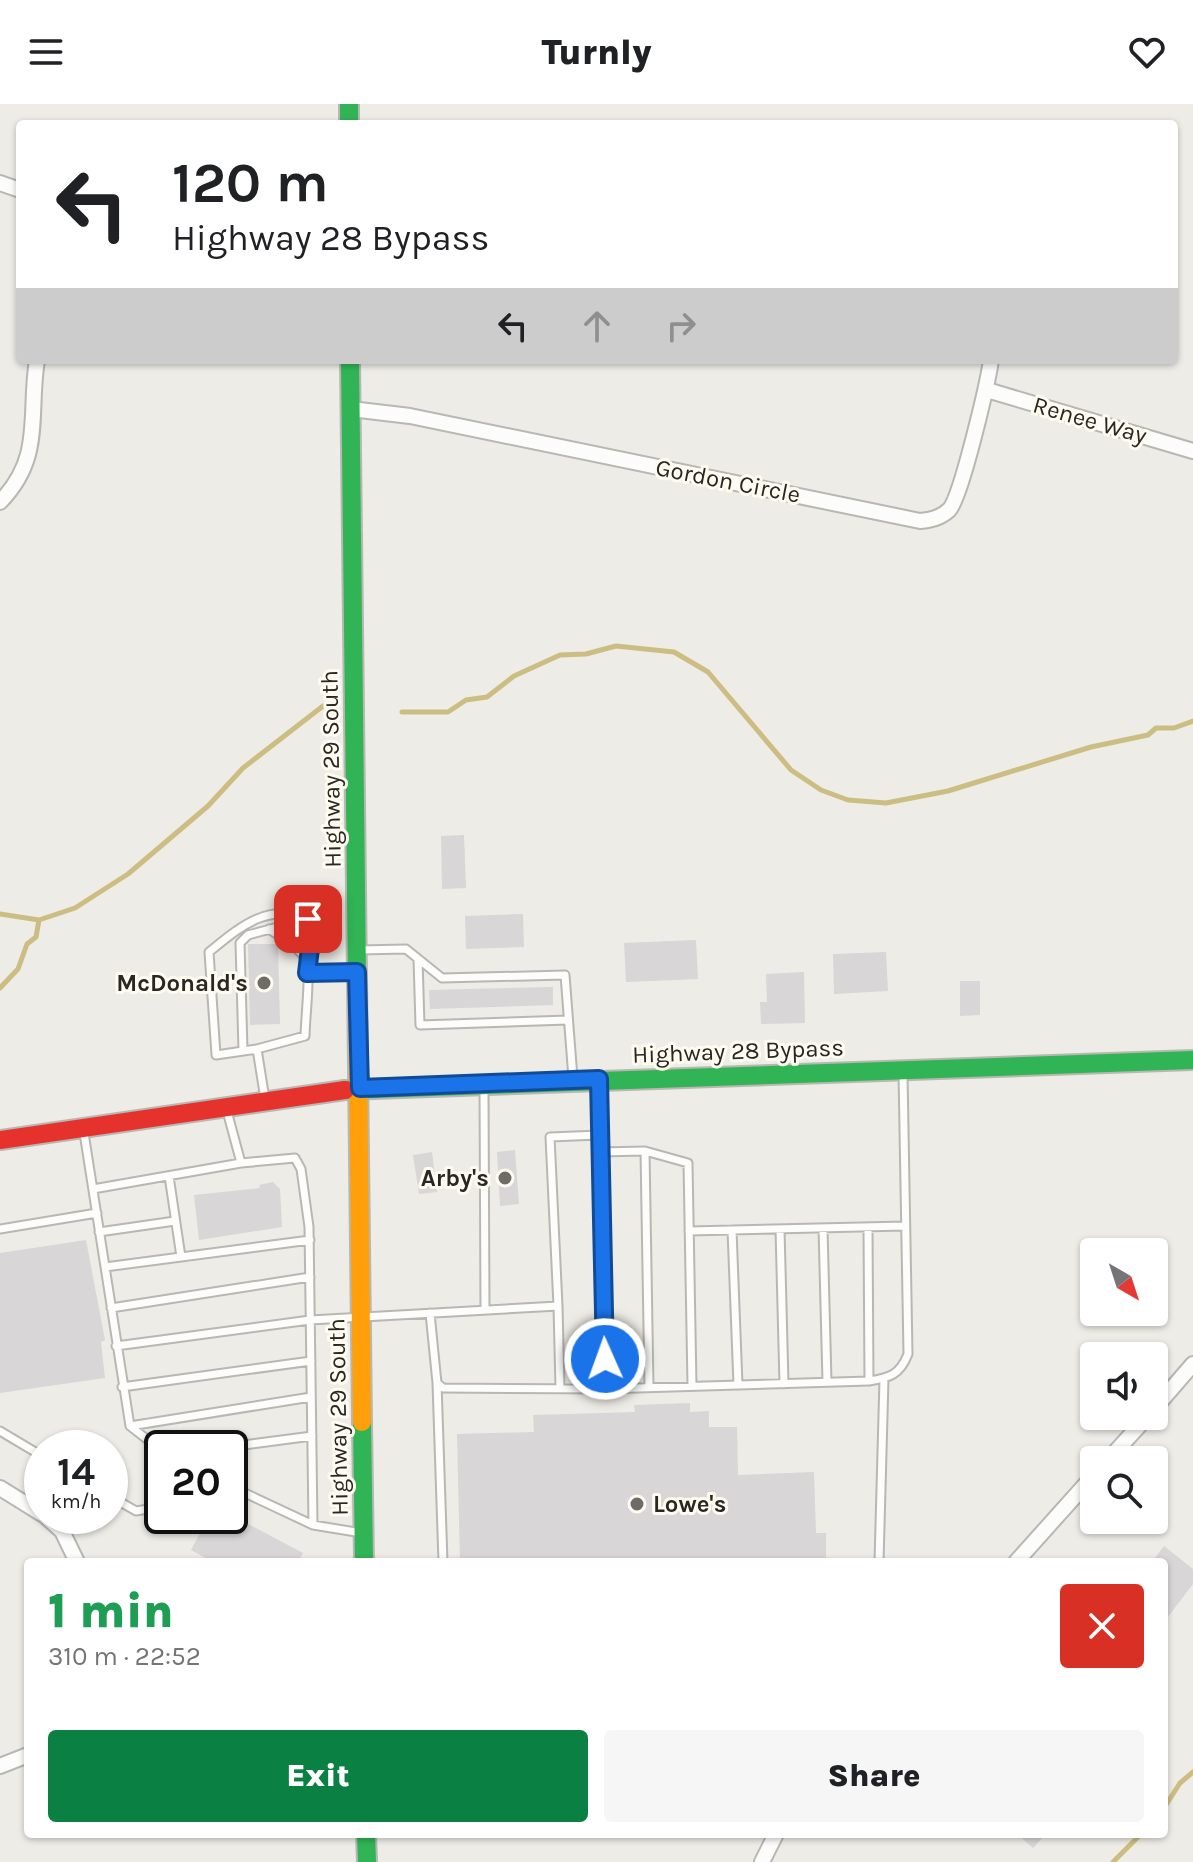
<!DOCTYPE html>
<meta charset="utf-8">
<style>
:root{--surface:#fff;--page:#f6f6f6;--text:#202124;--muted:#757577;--accent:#0b8043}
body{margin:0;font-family:Karla,sans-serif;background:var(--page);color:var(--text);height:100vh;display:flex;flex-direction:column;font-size:30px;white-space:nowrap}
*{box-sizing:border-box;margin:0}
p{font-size:26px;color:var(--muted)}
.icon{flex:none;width:44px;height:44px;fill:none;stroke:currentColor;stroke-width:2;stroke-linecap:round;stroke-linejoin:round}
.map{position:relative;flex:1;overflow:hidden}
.details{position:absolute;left:24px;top:1454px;width:1144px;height:280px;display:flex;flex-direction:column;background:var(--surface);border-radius:8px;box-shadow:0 2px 6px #0004}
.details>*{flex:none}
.top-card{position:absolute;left:16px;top:16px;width:1162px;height:244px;border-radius:8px;box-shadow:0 2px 6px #0004;background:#fff;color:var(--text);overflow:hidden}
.needle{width:52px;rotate:141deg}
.buttons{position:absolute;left:1080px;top:1134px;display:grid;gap:16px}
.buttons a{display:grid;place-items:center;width:88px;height:88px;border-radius:8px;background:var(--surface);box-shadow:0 2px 6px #0004;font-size:40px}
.speed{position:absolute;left:24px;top:1326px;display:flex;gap:16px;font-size:40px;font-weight:700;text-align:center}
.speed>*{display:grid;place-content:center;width:104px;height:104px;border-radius:50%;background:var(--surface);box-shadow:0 2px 6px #0004;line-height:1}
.speed small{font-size:20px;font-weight:400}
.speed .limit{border:4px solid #111;border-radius:12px;background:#fff;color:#111}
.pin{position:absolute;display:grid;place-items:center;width:68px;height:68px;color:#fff;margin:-34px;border-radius:16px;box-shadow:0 4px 12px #0006}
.me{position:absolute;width:88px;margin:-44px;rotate:358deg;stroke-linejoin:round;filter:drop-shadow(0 0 6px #0008)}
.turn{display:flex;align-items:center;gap:28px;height:168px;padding:0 24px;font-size:36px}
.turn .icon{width:104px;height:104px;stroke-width:2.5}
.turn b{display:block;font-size:56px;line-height:68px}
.lanes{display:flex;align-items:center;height:76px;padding:0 24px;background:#0003;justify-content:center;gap:40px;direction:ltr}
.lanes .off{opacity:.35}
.round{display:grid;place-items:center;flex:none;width:84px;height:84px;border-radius:8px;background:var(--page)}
.summary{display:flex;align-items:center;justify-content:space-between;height:136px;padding:0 24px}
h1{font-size:48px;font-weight:800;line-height:60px;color:#1e9e55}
.cta{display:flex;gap:16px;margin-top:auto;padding:16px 24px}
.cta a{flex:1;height:92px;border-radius:8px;background:var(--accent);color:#fff;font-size:32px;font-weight:800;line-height:92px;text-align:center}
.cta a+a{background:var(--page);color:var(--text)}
header{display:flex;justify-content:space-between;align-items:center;height:104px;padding:0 24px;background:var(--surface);font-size:36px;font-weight:800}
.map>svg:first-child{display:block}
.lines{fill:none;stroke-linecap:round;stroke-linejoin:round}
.stream{stroke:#ccbe82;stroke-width:5}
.building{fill:#d8d6d6}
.lane-casing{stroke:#b8b7b2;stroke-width:11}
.street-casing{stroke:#b8b7b2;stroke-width:18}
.fast-casing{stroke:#b8b7b2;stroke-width:22}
.slow-casing{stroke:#b8b7b2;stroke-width:22}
.jam-casing{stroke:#b8b7b2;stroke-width:22}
.lane{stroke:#fcfcfb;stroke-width:7}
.street{stroke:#fcfcfb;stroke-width:14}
.fast{stroke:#30b455;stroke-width:18}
.slow{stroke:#ff9f0a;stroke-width:18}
.jam{stroke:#e5322d;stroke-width:18}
.route-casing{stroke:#114b97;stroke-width:20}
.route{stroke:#1a73e8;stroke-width:14}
.poi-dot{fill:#6d6c67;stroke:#fefcf0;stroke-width:3}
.labels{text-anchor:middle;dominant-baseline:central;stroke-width:6;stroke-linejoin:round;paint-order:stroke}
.street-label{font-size:24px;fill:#282723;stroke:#fefcf0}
.poi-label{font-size:24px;font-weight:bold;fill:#282723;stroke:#fefcf0;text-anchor:end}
</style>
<header><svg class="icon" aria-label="menu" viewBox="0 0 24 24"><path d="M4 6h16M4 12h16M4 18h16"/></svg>Turnly<svg class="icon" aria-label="heart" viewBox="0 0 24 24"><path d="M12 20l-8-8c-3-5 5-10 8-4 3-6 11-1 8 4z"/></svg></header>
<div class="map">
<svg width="1193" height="1758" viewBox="0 0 1193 1758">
<rect width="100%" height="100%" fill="#eeece6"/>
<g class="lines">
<!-- stream -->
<path class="stream" d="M402,608H448L466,596L487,593L514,572L560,551L586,550L616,542L674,548L708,568L791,666L821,686L848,696L886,699L948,687L1091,643L1148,631L1156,624H1174L1193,617
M0,810L39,816L75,804L128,770L208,702L243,664L323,602
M0,884L18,865L27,840L36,833L39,816
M1164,1704L1180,1679L1193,1668
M1113,1758L1141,1730"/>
</g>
<!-- building -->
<path class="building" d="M464,731L466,784L442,785L441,732Z
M523,810L524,843L466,845L465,812Z
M696,836L698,875L626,878L624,839Z
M248,840H278L280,920L250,921Z
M886,848L888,887L834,890L833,850Z
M804,868L805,919L761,920L760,898H767L766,870Z
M960,877H980V911L960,912Z
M553,883V901L430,905L429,886Z
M515,1046L519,1100L500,1102L497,1048Z
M432,1048L437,1088L419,1090L413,1051Z
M273,1078L280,1085L282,1123L199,1136L194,1091L260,1084L259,1081Z
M86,1136L105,1236L101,1238L105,1274L0,1289V1149Z
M690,1299V1308L709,1307V1323H737L738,1371L814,1368L816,1429H826V1458H460L457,1330L534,1328L533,1311L635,1308L634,1301Z
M209,1412H233L303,1449L298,1458H213L191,1446Z
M1164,1442L1193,1465V1480L1164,1518V1458H1152Z
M1017,1730H1046L1033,1744Z"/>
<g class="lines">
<defs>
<path id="lane" d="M269,825L284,835
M289,837L306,854
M359,846L406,845L442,874L565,871L573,974
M418,855L420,921L568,916
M307,869L357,868
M257,945L305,932C306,898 314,856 300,824L294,822
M243,947L240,839L248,831L289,820
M484,984L485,1206
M265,995L257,945L216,951L209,848C239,824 267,798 308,815L312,828L307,855
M227,1007L241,1059L295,1054L301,1065L309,1123L313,1421
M84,1029L130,1322L162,1347
M599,1031V981
M645,1047L649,1283
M599,1048L645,1047L688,1059L692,1282
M169,1072L181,1153
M93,1085L241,1059
M868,1123L869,1277
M823,1124L827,1278
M0,1125L97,1109
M780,1125L784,1280
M732,1126L738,1281
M689,1127L905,1122
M99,1128L175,1117
M105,1163L310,1136
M558,1202L560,1284
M111,1204L310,1173
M430,1209L437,1279L443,1284L605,1285
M116,1242L310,1216L558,1202L550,1033L599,1031L605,1285L869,1277C889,1274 900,1271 908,1250L903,969
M437,1279L443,1458
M122,1283L311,1257
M130,1322L311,1293
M0,1327L42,1352
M221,1344L312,1332
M230,1382L313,1421L362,1429
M110,1392L136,1407L154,1404L162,1391
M879,1458L884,1275"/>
<path id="street" d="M0,79L20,86
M987,286L1193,347
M351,305L410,312L920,417C931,416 940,414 949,406C961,394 988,278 991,256
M0,398C44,353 28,311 37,256
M1154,1305L1193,1260
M1108,1356L1148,1312
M0,1384L42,1410
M45,1412L62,1427L77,1458
M1016,1458L1094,1371
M0,1662L28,1651
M762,1758L776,1730"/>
<path id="fast" d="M349,0V20
M350,256L357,874
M345,986L1193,956
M362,1318L364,1458
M366,1730L367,1758"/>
<path id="slow" d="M357,874L362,1318"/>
<path id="jam" d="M0,1036L345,986"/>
</defs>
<!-- lane casing -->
<use href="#lane" class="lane-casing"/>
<!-- street casing -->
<use href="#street" class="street-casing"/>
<!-- fast casing -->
<use href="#fast" class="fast-casing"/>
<!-- slow casing -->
<use href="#slow" class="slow-casing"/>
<!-- jam casing -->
<use href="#jam" class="jam-casing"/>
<!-- lane -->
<use href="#lane" class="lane"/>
<!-- street -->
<use href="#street" class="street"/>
<!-- fast -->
<use href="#fast" class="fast"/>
<!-- slow -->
<use href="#slow" class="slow"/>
<!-- jam -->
<use href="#jam" class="jam"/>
</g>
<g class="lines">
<defs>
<path id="route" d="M308,815L312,828L307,869L357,868L360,984L599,975L605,1255"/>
</defs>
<!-- route casing -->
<use href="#route" class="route-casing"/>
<!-- route -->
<use href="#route" class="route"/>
</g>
<!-- markers -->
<g class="poi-dot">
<circle cx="264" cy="879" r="8"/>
<circle cx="505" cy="1074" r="8"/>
<circle cx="637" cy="1400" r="8"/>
</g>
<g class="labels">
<!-- street labels -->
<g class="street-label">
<text transform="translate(1090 316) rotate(16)">Renee Way</text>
<text transform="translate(728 377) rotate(11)">Gordon Circle</text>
<text transform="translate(331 665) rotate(-91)">Highway 29 South</text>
<text transform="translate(738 947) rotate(-2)">Highway 28 Bypass</text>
<text transform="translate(338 1313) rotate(-91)">Highway 29 South</text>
</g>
<!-- poi labels -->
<g class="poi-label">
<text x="248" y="879">McDonald's</text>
<text x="489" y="1074">Arby's</text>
<text x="653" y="1400" text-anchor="start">Lowe's</text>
</g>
</g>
</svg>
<div class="buttons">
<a><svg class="needle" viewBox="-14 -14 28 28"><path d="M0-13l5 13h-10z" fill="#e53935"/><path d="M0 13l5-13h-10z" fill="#757577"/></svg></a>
<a><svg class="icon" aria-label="sound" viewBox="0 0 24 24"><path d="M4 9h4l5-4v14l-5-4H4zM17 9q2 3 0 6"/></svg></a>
<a><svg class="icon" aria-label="search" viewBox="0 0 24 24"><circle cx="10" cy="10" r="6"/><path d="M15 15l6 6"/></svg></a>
</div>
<div class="speed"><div>14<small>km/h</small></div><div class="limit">20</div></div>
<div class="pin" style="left:308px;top:815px;background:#d93025"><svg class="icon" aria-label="arrive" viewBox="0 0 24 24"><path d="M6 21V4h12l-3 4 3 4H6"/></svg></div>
<svg class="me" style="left:605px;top:1255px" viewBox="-20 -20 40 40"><circle r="17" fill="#1a73e8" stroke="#fff" stroke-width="3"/><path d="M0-11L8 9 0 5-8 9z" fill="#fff"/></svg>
<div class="top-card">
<div class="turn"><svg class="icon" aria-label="left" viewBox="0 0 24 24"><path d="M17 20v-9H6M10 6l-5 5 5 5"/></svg><div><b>120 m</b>Highway 28 Bypass</div></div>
<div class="lanes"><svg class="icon" aria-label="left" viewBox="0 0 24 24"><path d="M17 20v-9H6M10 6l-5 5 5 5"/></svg><svg class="icon off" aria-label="ahead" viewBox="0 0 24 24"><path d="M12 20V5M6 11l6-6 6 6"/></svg><svg class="icon off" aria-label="right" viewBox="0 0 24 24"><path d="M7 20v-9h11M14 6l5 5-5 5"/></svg></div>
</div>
<section class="details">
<div class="summary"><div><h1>1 min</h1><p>310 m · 22:52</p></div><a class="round" style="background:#d93025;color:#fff"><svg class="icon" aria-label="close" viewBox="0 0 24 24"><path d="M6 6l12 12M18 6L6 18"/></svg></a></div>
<div class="cta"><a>Exit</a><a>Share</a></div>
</section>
</div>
